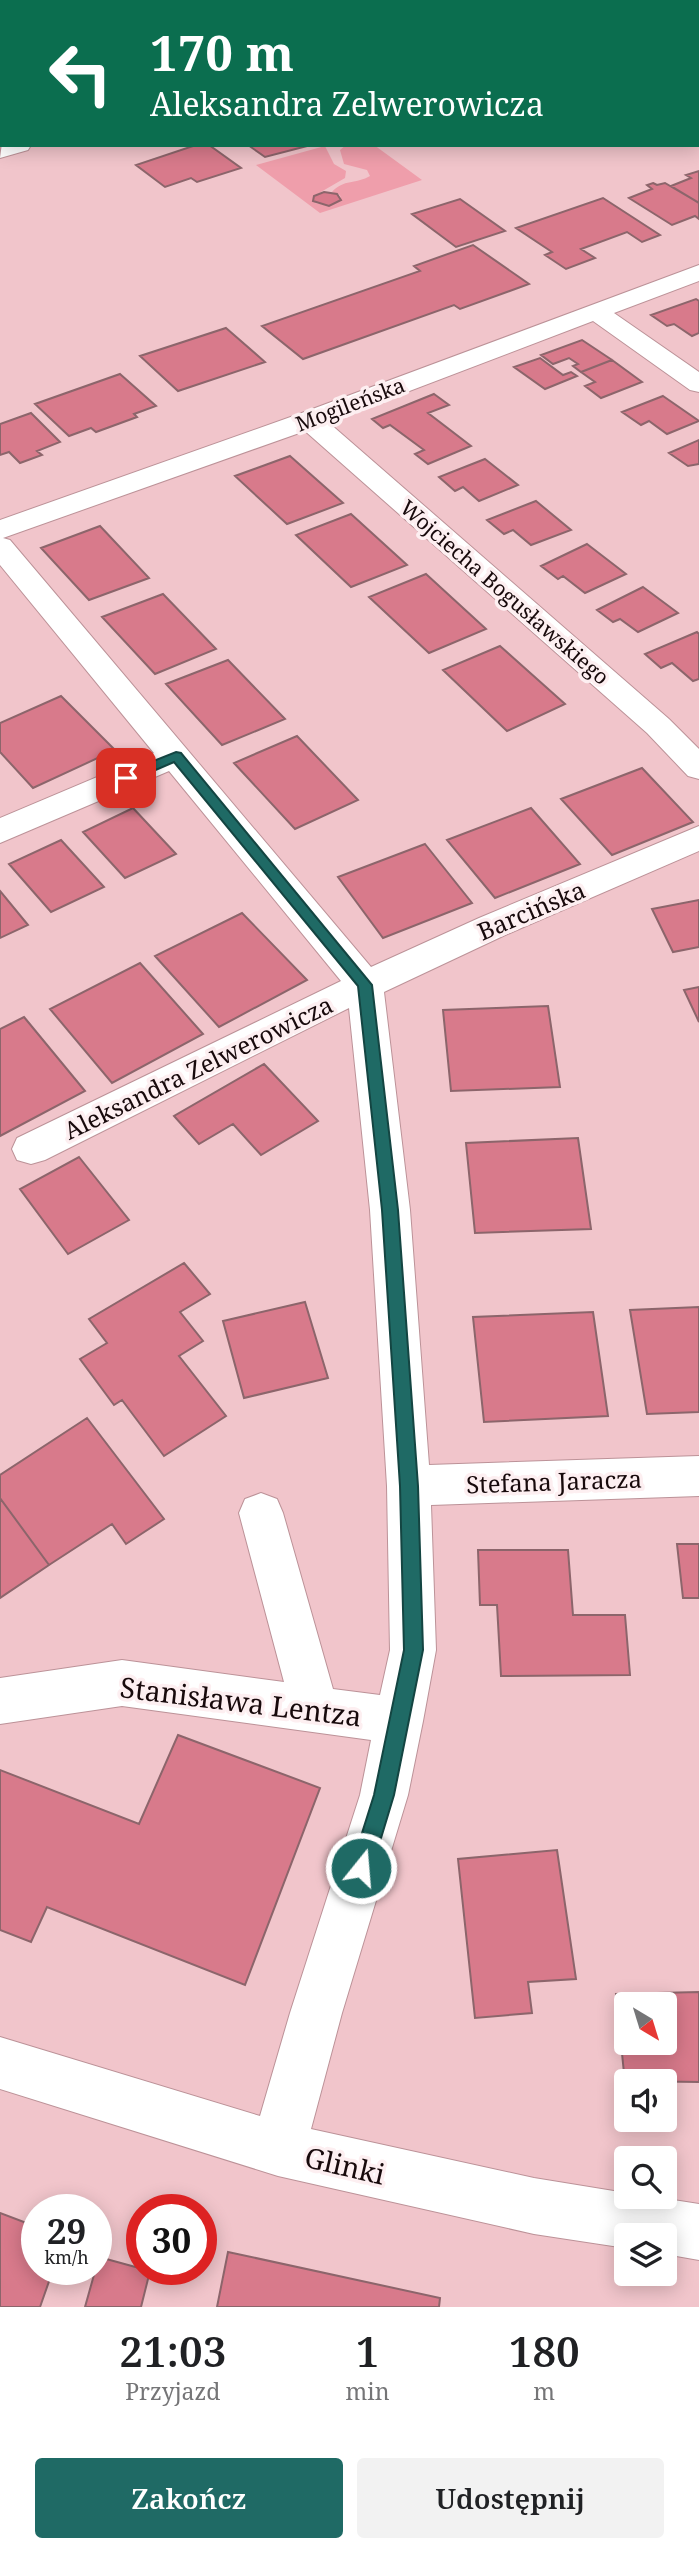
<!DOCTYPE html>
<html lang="pl">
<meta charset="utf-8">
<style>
:root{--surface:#fff;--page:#f2f2f2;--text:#202124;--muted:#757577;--accent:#1f6a65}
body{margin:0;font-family:"Noto Serif",serif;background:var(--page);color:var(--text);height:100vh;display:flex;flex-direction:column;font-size:26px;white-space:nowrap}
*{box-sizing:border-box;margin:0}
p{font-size:23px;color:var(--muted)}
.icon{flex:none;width:38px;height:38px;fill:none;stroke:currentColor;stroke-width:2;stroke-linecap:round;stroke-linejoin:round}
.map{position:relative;height:2307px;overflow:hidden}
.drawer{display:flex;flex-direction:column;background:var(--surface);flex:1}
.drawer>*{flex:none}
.guide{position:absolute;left:0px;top:0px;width:700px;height:147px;box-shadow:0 4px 18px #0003;background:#0b6e4f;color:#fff;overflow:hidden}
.needle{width:46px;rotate:142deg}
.fabs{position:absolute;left:614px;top:1992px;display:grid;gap:14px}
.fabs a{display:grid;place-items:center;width:63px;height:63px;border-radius:7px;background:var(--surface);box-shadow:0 4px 18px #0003;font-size:35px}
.speed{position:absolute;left:21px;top:2194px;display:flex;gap:14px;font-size:35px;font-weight:700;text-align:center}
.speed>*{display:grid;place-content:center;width:91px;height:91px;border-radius:50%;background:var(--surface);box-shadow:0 4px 18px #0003;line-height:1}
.speed small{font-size:18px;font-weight:400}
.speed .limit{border:10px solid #d22;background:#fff;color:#111}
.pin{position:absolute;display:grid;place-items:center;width:60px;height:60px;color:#fff;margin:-30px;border-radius:14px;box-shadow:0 4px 10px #0006}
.me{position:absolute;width:77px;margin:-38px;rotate:17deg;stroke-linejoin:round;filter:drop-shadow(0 0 5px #0008)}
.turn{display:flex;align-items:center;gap:24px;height:147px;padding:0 35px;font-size:32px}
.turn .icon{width:91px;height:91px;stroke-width:2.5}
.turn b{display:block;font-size:49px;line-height:60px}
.eta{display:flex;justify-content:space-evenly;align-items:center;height:119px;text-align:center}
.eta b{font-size:42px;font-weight:600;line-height:49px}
.cta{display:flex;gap:14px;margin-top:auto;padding:14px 35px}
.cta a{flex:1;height:80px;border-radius:7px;background:var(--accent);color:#fff;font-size:28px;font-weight:600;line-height:80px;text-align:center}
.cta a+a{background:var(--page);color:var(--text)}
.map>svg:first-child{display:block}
.green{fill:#ef9eab}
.building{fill:#d87a8b;stroke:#8c656b;stroke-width:2;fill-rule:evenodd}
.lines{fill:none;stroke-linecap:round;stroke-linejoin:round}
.minor-casing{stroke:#bc9298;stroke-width:2}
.path{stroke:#8e7074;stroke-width:2.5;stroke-dasharray:3.5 2;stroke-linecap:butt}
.minor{fill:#fff;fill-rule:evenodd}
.route{fill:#1f6a65;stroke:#144542;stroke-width:2}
.labels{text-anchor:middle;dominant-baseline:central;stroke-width:7;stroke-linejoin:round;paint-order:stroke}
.far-street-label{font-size:21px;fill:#17090b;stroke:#fdeff1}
.street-label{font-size:24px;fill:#17090b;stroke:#fdeff1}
.near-street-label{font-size:28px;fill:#17090b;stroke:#fdeff1}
</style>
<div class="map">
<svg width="699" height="2307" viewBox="0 0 699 2307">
<rect width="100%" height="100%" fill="#f1c5cb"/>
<!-- green -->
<path class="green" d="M0,0H384L387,2H2V145H20L0,151Z
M346,145H374L422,180L320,213L256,165L325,146L334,164L346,171L345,178L314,196L315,203L329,206L341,200L340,195L332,192C343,179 357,184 370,176L367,170L344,164L340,150Z"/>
<!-- building -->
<path class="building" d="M196,145H209L241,168L197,182L191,178L165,187L136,165Z
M248,145H311L265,157Z
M699,171V203L671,186L691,178L686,175Z
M653,183L657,185L665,183L699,203V219L695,216L672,225L629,198L652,189L647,185Z
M324,192L337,194L341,200L329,206L313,201L314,196Z
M603,198L660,235L642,242L627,232L581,249L595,258L566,269L545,255L552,252L516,228Z
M460,199L505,231L456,247L412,214Z
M473,245L529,284L460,309L454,305L303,359L262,326L420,271L414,266Z
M696,299L699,301V333L692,336L674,324L667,326L651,315Z
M226,328L265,362L178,391L140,356Z
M582,340L612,360L581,372L573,366L578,364L569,358L553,364L541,355Z
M540,358L563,375L571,372L577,376L545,389L514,367Z
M612,360L642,382L601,398L585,386L595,382L581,372Z
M120,374L156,406L134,414L137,417L96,432L91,428L69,436L35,404Z
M434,394L449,405L428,413L471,446L428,464L415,454L424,450L390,425L383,428L372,419Z
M663,396L699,421L667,434L649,421L641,425L622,412Z
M31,413L60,442L37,451L42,455L20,463L9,452L0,455V424Z
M699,440V464L688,466L669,453Z
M290,456L343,503L287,524L235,476Z
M485,459L518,485L479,501L463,487L455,491L439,477Z
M536,501L571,530L531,545L513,530L504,534L487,520Z
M351,514L407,565L351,587L296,535Z
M100,526L149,578L89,600L41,548Z
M587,544L626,574L585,593L563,576L558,579L541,566Z
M426,574L486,629L429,653L369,597Z
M643,587L678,613L638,632L620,619L613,622L597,610Z
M163,594L216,649L155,674L102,617Z
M697,632L699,634V679L693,681L672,663L661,668L645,654Z
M500,646L565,704L507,731L443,670Z
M228,660L285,719L222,745L166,684Z
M61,696L115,750L33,788L0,752V723Z
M297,736L358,800L295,829L234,763Z
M642,768L693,822L612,855L561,799Z
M133,808L176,854L125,878L83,832Z
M531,808L580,864L495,898L447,840Z
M61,840L104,887L51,912L9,864Z
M425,844L472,903L383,938L338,877Z
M0,891L28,925L0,938Z
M699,900V947L673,952L652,909Z
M242,913L307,980L219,1027L155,956Z
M140,963L203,1034L112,1083L50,1009Z
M699,987V1022L684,990Z
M548,1006L560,1087L451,1091L443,1010Z
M24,1017L85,1091L0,1136V1029Z
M264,1064L318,1121L261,1155L233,1124L199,1144L174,1116Z
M578,1138L591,1229L475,1233L466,1143Z
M79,1157L129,1220L68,1254L20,1189Z
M184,1263L210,1294L180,1312L203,1341L179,1356L226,1416L164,1456L122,1400L114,1405L80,1359L107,1343L89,1319Z
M305,1302L328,1378L244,1398L223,1321Z
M699,1307V1412L647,1414L630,1310Z
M593,1312L608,1416L484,1422L473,1317Z
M87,1418L164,1519L126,1544L112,1524L49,1565L0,1498V1475Z
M0,1498L49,1565L0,1598Z
M677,1544H699V1598H683Z
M478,1550H568L573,1615H625L630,1675L501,1676L497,1605H480Z
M178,1735L320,1788L245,1985L47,1907L31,1942L0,1930V1770L139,1824Z
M557,1850L576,1979L528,1982L532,2013L475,2018L458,1859Z
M699,1992V2082L626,2081L625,2083L616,1994ZM626,2004H665V2042H626Z
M0,2213L37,2227V2270H53L40,2307H0Z
M228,2252L440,2298L439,2307H217Z
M99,2257L150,2271L141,2307H85Z"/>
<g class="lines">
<defs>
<path id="minor" d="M495,0H521L494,2Z
M2,143V145H31L28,150L0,158Z
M699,265V281L614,313L699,372V392L690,390L593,321L328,422L669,719L699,749V779L688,776L647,733L305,431L3,538L10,540L371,967L479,918L699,826V851L503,936L384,992L410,1210L429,1465L699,1456V1496L431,1505L436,1650L423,1721L408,1795L342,2013L311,2129L534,2178L626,2193V2196H648L699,2204V2260L665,2254V2235H626V2248L534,2234L278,2176L0,2089V2037L260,2116L290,2013L360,1795L371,1740L122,1706L0,1724V1678L122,1660L284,1682L239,1513L245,1499L261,1493L277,1499L283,1513L333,1689L380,1695L390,1650L387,1486L370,1210L349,1008L45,1160L31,1164L17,1160L12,1149L17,1138L341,981L169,771L0,843V818L154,753L0,565V520L299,414Z"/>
</defs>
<!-- minor casing -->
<use href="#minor" class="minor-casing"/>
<!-- path -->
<path class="path" d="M55,0L57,2"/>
<!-- minor -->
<use href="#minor" class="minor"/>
</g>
<!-- route -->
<path class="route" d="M176,752L181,753L372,985L398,1210L418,1486L423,1650L394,1795L372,1868L369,1875L361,1878L354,1875L351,1868L374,1795L404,1650L400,1486L382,1210L358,986L174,762L130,781L126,782L119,778L121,774Z"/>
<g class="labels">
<!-- far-street labels -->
<g class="far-street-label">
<text transform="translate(350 404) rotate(-21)">Mogileńska</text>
<text transform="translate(505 592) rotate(41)">Wojciecha Bogusławskiego</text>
</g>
<!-- street labels -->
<g class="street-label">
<text transform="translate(531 910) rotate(-23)">Barcińska</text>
<text transform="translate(198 1067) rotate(-26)">Aleksandra Zelwerowicza</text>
<text transform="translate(554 1481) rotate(-2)">Stefana Jaracza</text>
</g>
<!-- near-street labels -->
<g class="near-street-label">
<text transform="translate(241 1701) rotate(7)">Stanisława Lentza</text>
<text transform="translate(345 2165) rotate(13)">Glinki</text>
</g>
</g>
</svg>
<div class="fabs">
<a><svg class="needle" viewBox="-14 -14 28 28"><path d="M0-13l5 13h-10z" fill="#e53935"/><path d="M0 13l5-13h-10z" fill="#757577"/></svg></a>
<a><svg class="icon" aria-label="sound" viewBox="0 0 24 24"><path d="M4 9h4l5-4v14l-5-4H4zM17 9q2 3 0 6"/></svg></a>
<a><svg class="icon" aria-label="search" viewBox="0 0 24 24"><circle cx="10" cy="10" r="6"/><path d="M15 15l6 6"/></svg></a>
<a><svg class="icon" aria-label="layers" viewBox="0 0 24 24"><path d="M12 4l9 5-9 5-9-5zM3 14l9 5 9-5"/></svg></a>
</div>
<div class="speed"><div>29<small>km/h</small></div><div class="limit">30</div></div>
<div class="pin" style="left:126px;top:778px;background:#d93025"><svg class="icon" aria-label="arrive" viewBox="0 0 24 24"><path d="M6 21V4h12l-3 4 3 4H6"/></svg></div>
<svg class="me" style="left:361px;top:1868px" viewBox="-20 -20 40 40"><circle r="17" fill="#1f6a65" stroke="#fff" stroke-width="3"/><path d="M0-11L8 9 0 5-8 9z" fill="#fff"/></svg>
<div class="guide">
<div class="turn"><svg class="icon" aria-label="left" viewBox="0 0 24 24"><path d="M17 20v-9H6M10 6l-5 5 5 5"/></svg><div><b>170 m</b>Aleksandra Zelwerowicza</div></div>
</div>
</div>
<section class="drawer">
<div class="eta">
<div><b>21:03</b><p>Przyjazd</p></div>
<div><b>1</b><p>min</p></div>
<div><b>180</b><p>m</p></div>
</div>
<div class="cta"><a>Zakończ</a><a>Udostępnij</a></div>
</section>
